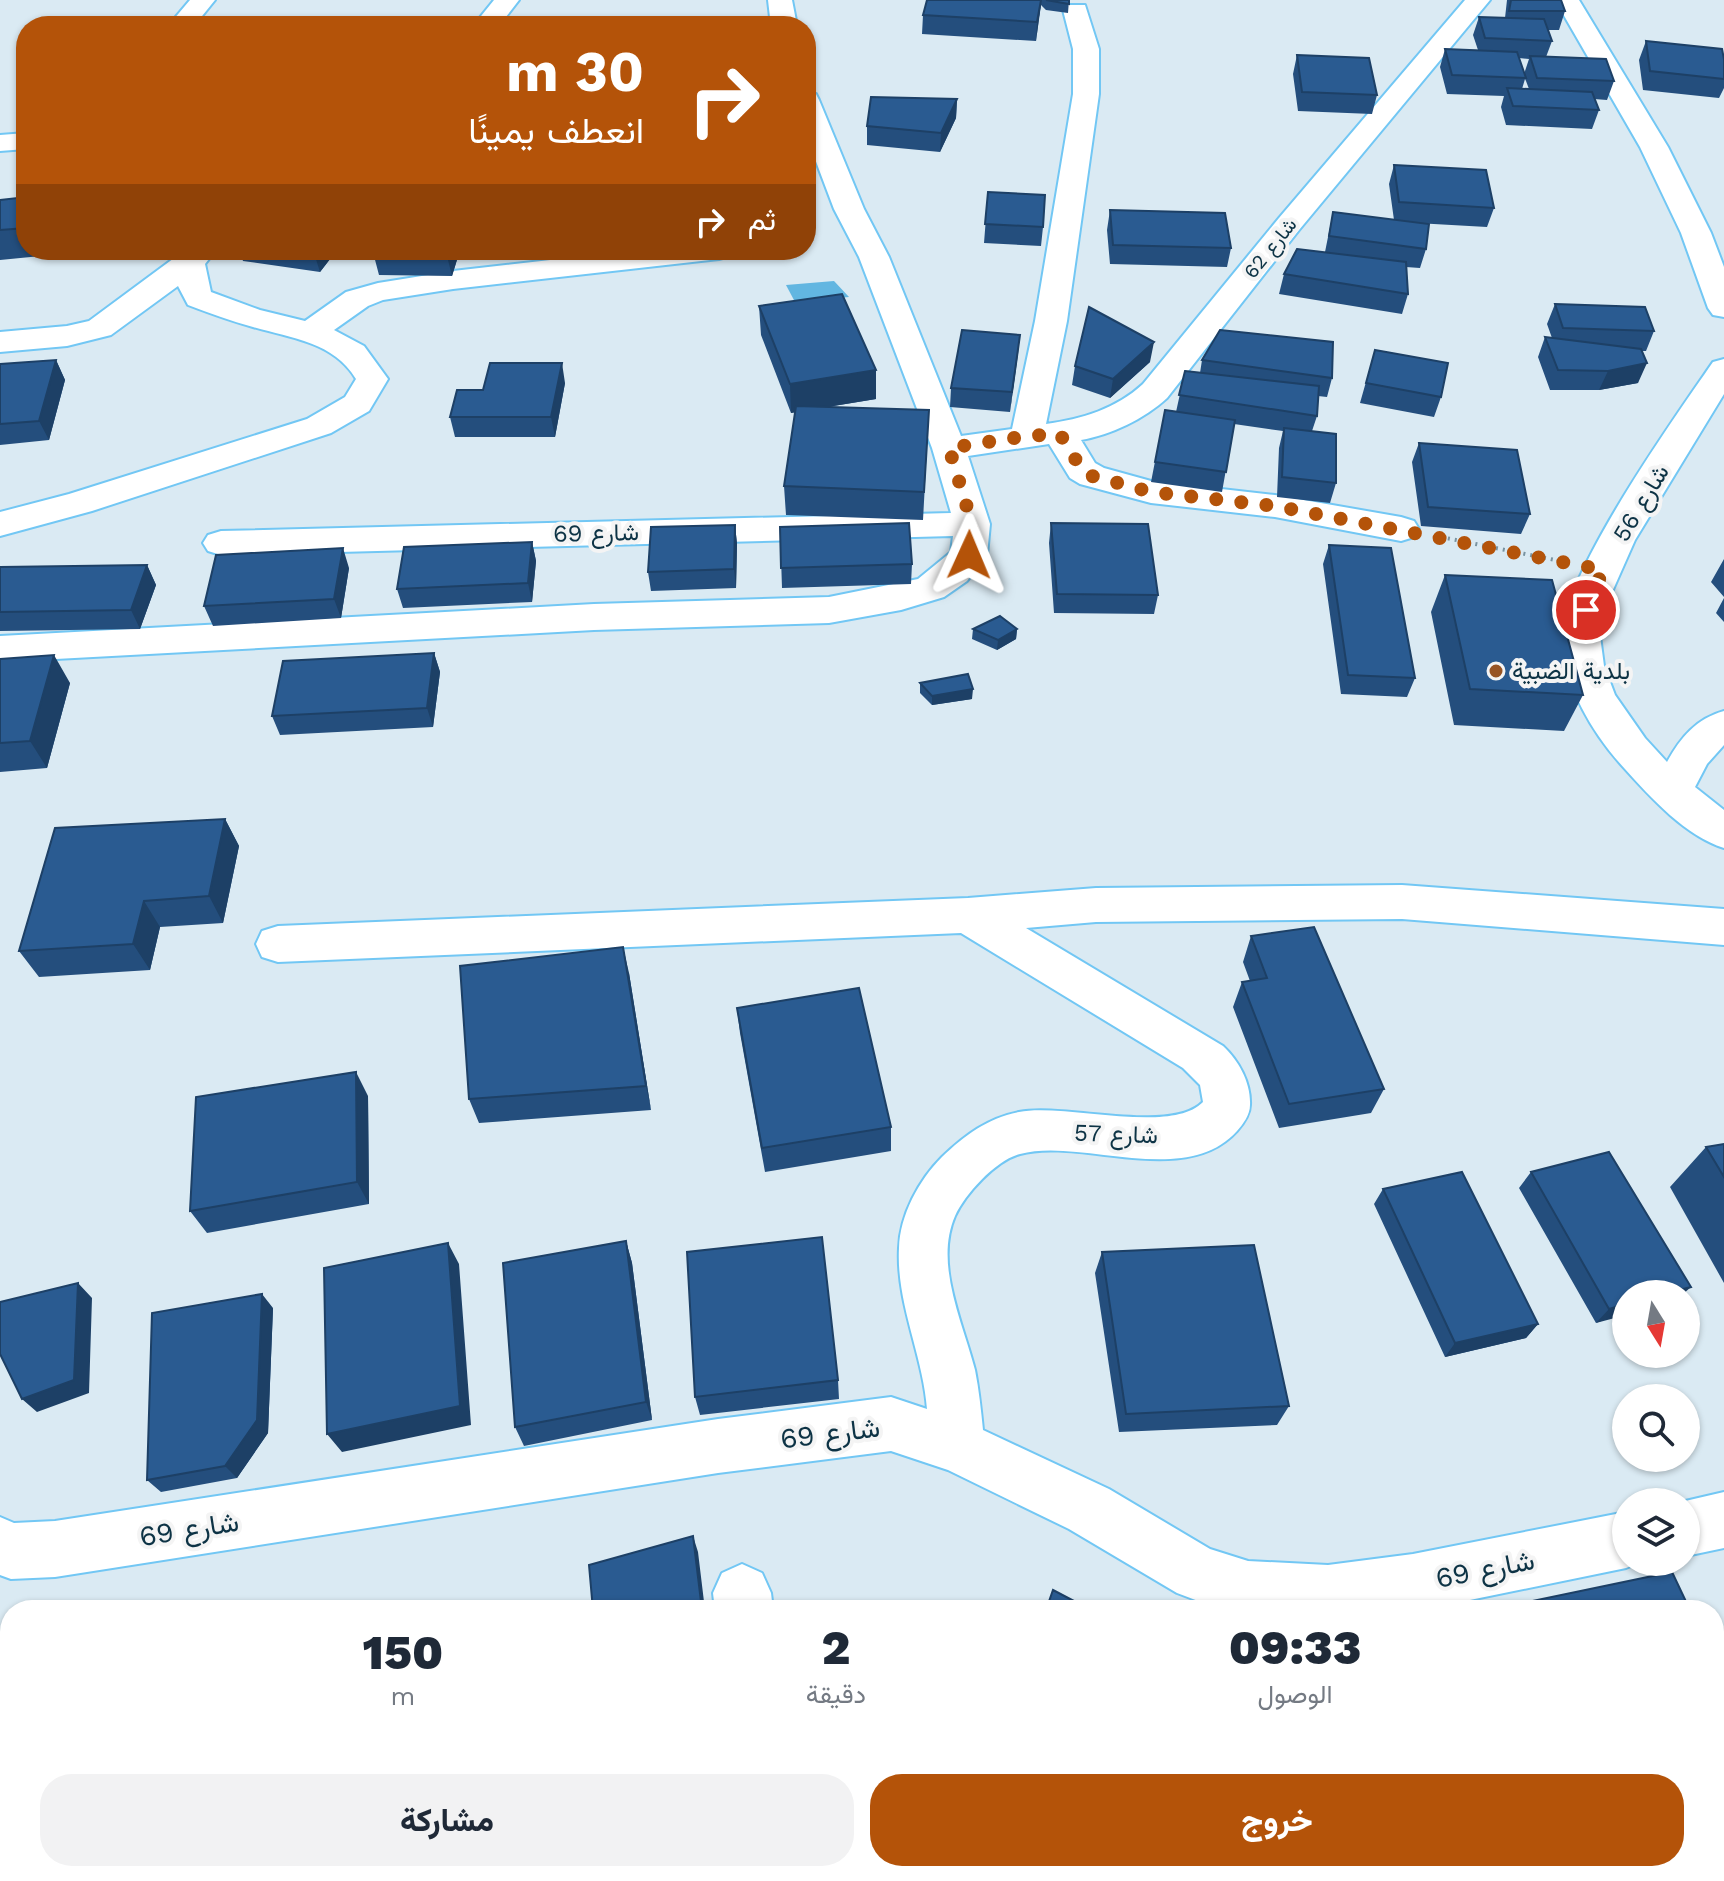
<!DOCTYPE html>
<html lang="ar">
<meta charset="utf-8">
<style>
:root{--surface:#fff;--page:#f2f2f3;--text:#1f2937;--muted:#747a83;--accent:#b45309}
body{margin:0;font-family:"Work Sans",Vazirmatn,sans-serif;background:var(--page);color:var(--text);direction:rtl;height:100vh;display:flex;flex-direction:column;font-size:30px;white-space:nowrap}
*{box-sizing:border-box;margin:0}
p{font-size:26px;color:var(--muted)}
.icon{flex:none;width:44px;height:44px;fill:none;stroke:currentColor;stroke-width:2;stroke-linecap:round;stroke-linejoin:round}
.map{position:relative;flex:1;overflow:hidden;direction:ltr}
.panel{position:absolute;left:0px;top:1600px;width:1724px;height:282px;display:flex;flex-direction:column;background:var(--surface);border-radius:32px 32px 0 0;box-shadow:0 2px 6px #0004;direction:rtl}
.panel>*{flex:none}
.guide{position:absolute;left:16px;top:16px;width:800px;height:244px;border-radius:32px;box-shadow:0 2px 6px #0004;direction:rtl;background:#b45309;color:#fff;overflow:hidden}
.needle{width:52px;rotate:169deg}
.tools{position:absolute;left:1612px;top:1280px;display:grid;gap:16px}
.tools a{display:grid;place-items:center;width:88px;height:88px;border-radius:50%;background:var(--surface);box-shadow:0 2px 6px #0004;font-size:40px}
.pin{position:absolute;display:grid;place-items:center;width:68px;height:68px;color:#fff;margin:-34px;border:4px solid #fff;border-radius:50%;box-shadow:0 2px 8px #0007}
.me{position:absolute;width:88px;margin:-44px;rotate:1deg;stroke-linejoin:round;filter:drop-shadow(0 0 6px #0008)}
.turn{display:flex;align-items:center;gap:28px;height:168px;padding:0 40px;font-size:36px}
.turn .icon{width:104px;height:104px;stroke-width:2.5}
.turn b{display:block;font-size:56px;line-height:68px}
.then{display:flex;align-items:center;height:76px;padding:0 40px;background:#0003;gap:16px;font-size:30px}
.eta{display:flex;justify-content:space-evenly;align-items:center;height:136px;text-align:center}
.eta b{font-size:48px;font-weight:800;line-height:56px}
.primary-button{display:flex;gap:16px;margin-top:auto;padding:16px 40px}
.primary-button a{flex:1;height:92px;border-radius:32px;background:var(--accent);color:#fff;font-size:32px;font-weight:800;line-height:92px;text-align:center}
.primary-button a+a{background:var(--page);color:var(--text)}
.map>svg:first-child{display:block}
.water{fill:#62b6e1}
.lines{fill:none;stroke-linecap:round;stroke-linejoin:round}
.minor-casing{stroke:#72c7f4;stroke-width:4}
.path{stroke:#7993a0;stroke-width:4;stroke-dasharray:2 5;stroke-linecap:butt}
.minor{fill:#fff;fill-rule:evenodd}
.wall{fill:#244e7d;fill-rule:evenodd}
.shaded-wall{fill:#1d4066}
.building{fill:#2a5b91;stroke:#1d4066;stroke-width:2}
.route{stroke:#b45309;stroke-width:14;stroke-dasharray:0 25.2}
.poi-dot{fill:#975424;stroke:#f4f4f4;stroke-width:3}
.labels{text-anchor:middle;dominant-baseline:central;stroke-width:8;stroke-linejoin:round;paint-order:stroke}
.far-street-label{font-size:20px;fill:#0d3345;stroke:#f4f4f4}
.street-label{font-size:24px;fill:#0d3345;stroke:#f4f4f4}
.poi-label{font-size:24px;fill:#0d3345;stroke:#f4f4f4;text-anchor:start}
.near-street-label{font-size:28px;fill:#0d3345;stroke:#f4f4f4}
</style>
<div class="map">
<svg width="1724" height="1881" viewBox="0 0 1724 1881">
<rect width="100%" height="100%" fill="#daeaf3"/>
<!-- water -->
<path class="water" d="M834,281L849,297L795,302L786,285Z"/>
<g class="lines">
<defs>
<path id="minor" d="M190,0H215L194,26H168Z
M494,0H519L499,26H473Z
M768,0H792L797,26H771Z
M1465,0H1490L1299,230L1167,398C1144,419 1111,435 1081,440L1095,463L1104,468L1151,481L1275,495L1401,517L1414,521L1419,529L1414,537L1401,541L1275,517L1151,503L1080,484L1070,478L1049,444L968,456L990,524L987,555L967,581L944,597L901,610L829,623L594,630L0,662V636L594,604L829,597L918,579L951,552L953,536L221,555L208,551L203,543L208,535L221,531L951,513L932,448L859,257L834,209L806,135V92L816,94L819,100L864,209L889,257L961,436L1012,429L1035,321L1073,94V49L1063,10L1067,5H1085L1099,49V94L1067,321L1046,424C1082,419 1116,409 1143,384L1279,218Z
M1555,0H1579L1668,147L1711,233L1724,267V317L1713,315L1708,308L1681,233L1640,147Z
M26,133V149L0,151V135Z
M185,250H216L205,264L211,292L260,310L305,321L346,292L378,283L453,271L639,250H734L730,256L719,259L453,289L383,300L368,306L334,330L364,346L388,379L369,411L331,433L92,511L0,536V512L69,494L307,419L345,397L356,379C334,342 291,338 253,327C231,321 209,313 188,305L178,286L111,335L67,346L0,352V332L67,326L89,321Z
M1724,359V394L1635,540L1604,610L1600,636L1604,666L1615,695L1645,738L1667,762C1681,737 1696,719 1724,711V745L1707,764L1695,787L1724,810V848C1686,836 1651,798 1625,769C1593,734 1565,688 1562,639C1560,578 1675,417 1713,362Z
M1402,885L1724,909V945L1402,919L1096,922L1026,928L1223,1046C1239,1061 1251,1083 1250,1105C1250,1115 1243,1124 1237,1131C1185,1189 1080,1137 1020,1154C996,1160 965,1194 955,1216C934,1264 963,1323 975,1370C979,1390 981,1410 983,1430L1109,1489L1210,1549L1248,1561L1328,1565L1413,1554L1626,1512V1562H1641L1626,1568L1421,1610H1222L1177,1593L1069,1529L948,1470L891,1451L718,1473L55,1577L11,1579L0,1575V1517L14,1523L55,1521L718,1419L891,1397L927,1409C923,1355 896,1303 899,1248C900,1215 919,1180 942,1157C965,1135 988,1118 1019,1112C1065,1103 1171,1135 1203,1102L1200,1085L1183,1068L961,933L278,962L262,957L256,944L262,931L278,926L968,898L1096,888Z
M1724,1492V1548L1686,1556V1502H1681Z
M742,1564L762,1573L771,1593L773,1610H715L713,1593L722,1573Z
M746,1872H808L810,1881H746Z"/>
</defs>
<!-- minor casing -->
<use href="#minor" class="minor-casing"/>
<!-- path -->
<path class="path" d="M1441,537L1560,561"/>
<!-- minor -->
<use href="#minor" class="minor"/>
</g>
<!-- wall -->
<path class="wall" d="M927,0H1069L1068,13L1046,10L1041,5L1036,41L922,34L923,15Z
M1507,0H1561L1565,11L1559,30H1548L1552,41L1546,57L1614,81L1607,100L1594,99L1599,110L1592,129L1506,125L1501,107L1504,96L1447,94L1440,67L1445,49L1478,50L1473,35L1479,17L1505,18ZM1519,58L1529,59L1524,74ZM1525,79L1526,81L1529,89H1522Z
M1646,41L1724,59V88L1719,98L1643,90L1639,60Z
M1297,55L1377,95L1372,114L1298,111L1293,74Z
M957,99L956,118L940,152L867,145V126Z
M1394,165L1494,208L1487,227L1416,223L1426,249L1420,268L1406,267L1408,294L1402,314L1279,294L1284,274L1325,252L1333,212L1394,220L1389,184Z
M988,192L1043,227L1041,246L984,243Z
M26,197V250H102L0,260V200Z
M1110,210L1231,248L1227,267L1110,264L1107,230Z
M239,250H337L320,272L243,261Z
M376,250H460L452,276L379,275L374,256Z
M530,250H593V255L531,259Z
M1555,304L1654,331L1646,351H1642L1638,383L1599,390H1550L1538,357L1545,337L1552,338L1547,324Z
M759,306L876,370V399L827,407L929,410L923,520L786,515L784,486L795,412L791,413L761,335Z
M1020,335L1010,412L950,407L951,388Z
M1375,350L1441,397L1434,417L1360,403Z
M56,360L65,380L49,440L0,445V364Z
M1202,360L1332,378L1327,397L1318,396L1317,416L1312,431L1336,483L1330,503L1277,497L1279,448L1283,431L1234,424L1222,492L1151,482L1165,410L1176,412L1185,371L1200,373Z
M1150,362L1110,398L1072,385L1075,366Z
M565,383L555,437H455L450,417L483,390Z
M1419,443L1530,514L1521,534L1421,526L1412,462Z
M1051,523L1158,595L1154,614L1054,613L1049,543Z
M735,525L737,544L736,588L651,591L648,572Z
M780,527L912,564L911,584L782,588Z
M532,542L536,561L532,602L403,608L397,589Z
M1329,545L1415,678L1407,697L1341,694L1323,564Z
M1724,559V597L1711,582Z
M147,565L156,585L140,629L0,631V567Z
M349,568L341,618L213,626L204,606Z
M1445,575L1583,695L1564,731L1454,725L1431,612Z
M1724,598V622L1716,613Z
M973,629H1017L1016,639L997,650L972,639Z
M434,653L440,672L433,727L280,735L272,716Z
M0,659L70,683L47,768L0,772Z
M920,683L972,699L932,705L920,693Z
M225,819L239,846L223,923L160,927L150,970L39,977L19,951Z
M1251,936L1384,1089L1371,1113L1279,1128L1233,1007L1242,982L1250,981L1243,962Z
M629,973L651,1110L479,1123L469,1099Z
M737,1008L891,1127V1151L765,1172L740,1033Z
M368,1096L369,1204L207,1233L190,1211Z
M1724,1144V1283L1670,1187L1706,1147Z
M1531,1172L1691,1287L1596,1323L1519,1188Z
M1383,1189L1538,1324L1526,1338L1445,1357L1374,1204Z
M626,1241L632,1263L652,1420L524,1446L515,1427Z
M1102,1252L1289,1406L1277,1425L1119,1432L1095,1273Z
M273,1308L268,1433L237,1478L161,1492L147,1480Z
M838,1380L839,1399L700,1415L695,1397Z
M1577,1872H1714L1724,1881H1580Z"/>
<!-- shaded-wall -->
<path class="shaded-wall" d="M1041,0L1040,10L1036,41L1037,22Z
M957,99L956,118L940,152L941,133Z
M316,250H337L320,272L314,253Z
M449,250H460L452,276L447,256Z
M1020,335L1018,354L1010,412L1012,392Z
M1154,342L1150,362L1110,398L1113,379Z
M56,360L65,380L49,440L39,421Z
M562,363L565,383L555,437L551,417Z
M1647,363L1638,383L1599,390L1608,371Z
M876,370V399L791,413L790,384Z
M735,525L737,544L736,588L734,569Z
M532,542L536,561L532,602L528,583Z
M343,548L349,568L341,618L334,599Z
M147,565L156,585L140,629L131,610Z
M1017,629L1016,639L997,650L998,640Z
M434,653L440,672L433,727L427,708Z
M54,655L70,683L47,768L30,741Z
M973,689L972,699L932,705V696Z
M225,819L239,846L223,923L209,896Z
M144,901L160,927L150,970L133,944Z
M623,947L629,973L651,1110L646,1086Z
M356,1072L368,1096L369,1204L357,1182Z
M626,1241L632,1263L652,1420L646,1402Z
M448,1243L459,1264L471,1425L342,1452L327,1434Z
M78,1283L92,1298L89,1393L37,1412L22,1399Z
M1691,1287L1683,1294H1664Z
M262,1294L273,1308L268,1433L237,1478L225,1466Z
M1626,1304V1315L1596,1323L1609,1309Z
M1538,1324L1526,1338L1445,1357L1455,1343Z
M693,1536L698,1552L705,1610H702Z
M0,1802L10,1805V1872H15V1881H0Z
M293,1872H311L312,1881H278Z
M722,1872H726L727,1881H722Z"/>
<!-- building -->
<path class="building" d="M927,0H1041L1037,22L923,15Z
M1046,0H1069V4Z
M1511,0H1561L1565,11H1509Z
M1479,17L1544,19L1552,41L1485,38Z
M1646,41L1722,49L1724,59V79L1650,71Z
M1445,49L1517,52L1526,78L1452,75Z
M1297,55L1369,58L1377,95L1302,92Z
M1530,56L1606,59L1614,81L1537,78Z
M1507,88L1592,92L1599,110L1513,106Z
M871,97L957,99L941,133L867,126Z
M1394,165L1486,170L1494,208L1399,202Z
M988,192L1045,195L1043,227L985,224Z
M26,197V228L0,230V200Z
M1110,210L1225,213L1231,248L1113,245Z
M1333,212L1429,224L1426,249L1329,236Z
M1297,249L1406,262L1408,294L1284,274Z
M296,250H316L314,253Z
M376,250H449L447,256H374Z
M842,294L876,370L790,384L759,306Z
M1555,304L1645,307L1654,331L1563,328Z
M1089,307L1154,342L1113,379L1075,366Z
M962,330L1020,335L1012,392L951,388Z
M1220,330L1333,342L1332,378L1202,360Z
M1545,337L1641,349L1647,363L1608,371L1558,370Z
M1375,350L1448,363L1441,397L1366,383Z
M56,360L39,421L0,424V364Z
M490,363H562L551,417H450L457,390H483Z
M1185,371L1319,386L1317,416L1179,395Z
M796,406L929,410L924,492L784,486Z
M1165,410L1235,420L1226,472L1155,462Z
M1284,428L1336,434V483L1282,477Z
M1419,443L1517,450L1530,514L1428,507Z
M909,523L912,564L781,568L780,527Z
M1051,523L1148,524L1158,595L1057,594Z
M735,525L734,569L648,572L651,527Z
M532,542L528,583L397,589L404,547Z
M1329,545L1391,548L1415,678L1348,675Z
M343,548L334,599L204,606L216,555Z
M147,565L131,610L0,612V567Z
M1445,575L1552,580L1583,695L1470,689Z
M1000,616L1017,629L998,640L973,629Z
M434,653L427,708L272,716L283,661Z
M54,655L30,741L0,743V659Z
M968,674L973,689L932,696L920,683Z
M225,819L209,896L144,901L133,944L19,951L55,828Z
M1314,927L1384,1089L1289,1104L1242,982L1267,978L1251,936Z
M623,947L646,1086L469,1099L460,966Z
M859,988L891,1127L762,1148L737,1008Z
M356,1072L357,1182L190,1211L196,1097Z
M1724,1144V1177L1706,1147Z
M1609,1152L1691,1287L1664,1294H1626V1304L1609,1309L1531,1172Z
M1462,1172L1538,1324L1455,1343L1383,1189Z
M822,1237L838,1380L695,1397L687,1252Z
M626,1241L646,1402L515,1427L503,1263Z
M448,1243L460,1406L327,1434L324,1268Z
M1254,1245L1289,1406L1126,1414L1102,1252Z
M78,1283L74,1380L22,1399L0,1354V1302Z
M262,1294L257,1420L225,1466L147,1480L152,1313Z
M693,1536L702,1610H593L589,1565Z
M1672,1572L1690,1610H1505L1504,1607Z
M1053,1590L1091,1610H1046Z
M1714,1661L1724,1682V1881H1615L1611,1872H1714Z
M107,1872H293L294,1877L278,1881H106Z
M653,1872H722V1881H574Z
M885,1872H1165L1167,1881H886Z"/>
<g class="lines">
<!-- route -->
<path class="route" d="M969,555L972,524L949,448L1027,436L1060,434L1082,470L1092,476L1151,492L1275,506L1603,570L1586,610"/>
</g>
<!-- markers -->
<circle class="poi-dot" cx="1496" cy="671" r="8"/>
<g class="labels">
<!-- far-street labels -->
<g class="far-street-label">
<text transform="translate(1270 248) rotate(-51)">شارع 62</text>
</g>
<!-- street labels -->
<g class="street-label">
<text transform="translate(1641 503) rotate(-59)">شارع 56</text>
<text transform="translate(596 533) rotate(-1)">شارع 69</text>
<text transform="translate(1116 1134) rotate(2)">شارع 57</text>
</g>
<!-- poi labels -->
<g class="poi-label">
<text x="1512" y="671">بلدية الضبية</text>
</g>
<!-- near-street labels -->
<g class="near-street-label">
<text transform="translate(830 1433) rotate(-7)">شارع 69</text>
<text transform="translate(189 1529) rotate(-9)">شارع 69</text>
<text transform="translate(1485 1569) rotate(-11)">شارع 69</text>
</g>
</g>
</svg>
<div class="tools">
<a><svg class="needle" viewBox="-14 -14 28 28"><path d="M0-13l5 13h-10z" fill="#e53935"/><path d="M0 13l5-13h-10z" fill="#747a83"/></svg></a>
<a><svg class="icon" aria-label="search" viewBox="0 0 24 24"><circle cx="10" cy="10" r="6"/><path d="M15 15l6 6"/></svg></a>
<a><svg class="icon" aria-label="layers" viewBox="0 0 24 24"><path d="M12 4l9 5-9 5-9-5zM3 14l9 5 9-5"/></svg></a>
</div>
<div class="pin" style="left:1586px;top:610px;background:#d93025"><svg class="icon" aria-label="arrive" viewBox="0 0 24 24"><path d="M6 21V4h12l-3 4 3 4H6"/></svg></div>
<svg class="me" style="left:969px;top:555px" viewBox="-20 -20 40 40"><path d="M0-17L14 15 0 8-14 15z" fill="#b45309" stroke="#fff" stroke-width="4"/></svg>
<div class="guide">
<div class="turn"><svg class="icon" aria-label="right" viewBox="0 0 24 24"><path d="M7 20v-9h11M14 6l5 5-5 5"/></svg><div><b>30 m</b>انعطف يمينًا</div></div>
<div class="then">ثم<svg class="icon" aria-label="right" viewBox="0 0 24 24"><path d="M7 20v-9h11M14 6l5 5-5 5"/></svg></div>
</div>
<section class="panel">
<div class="eta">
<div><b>09:33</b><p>الوصول</p></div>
<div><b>2</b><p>دقيقة</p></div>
<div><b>150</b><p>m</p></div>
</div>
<div class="primary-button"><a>خروج</a><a>مشاركة</a></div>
</section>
</div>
